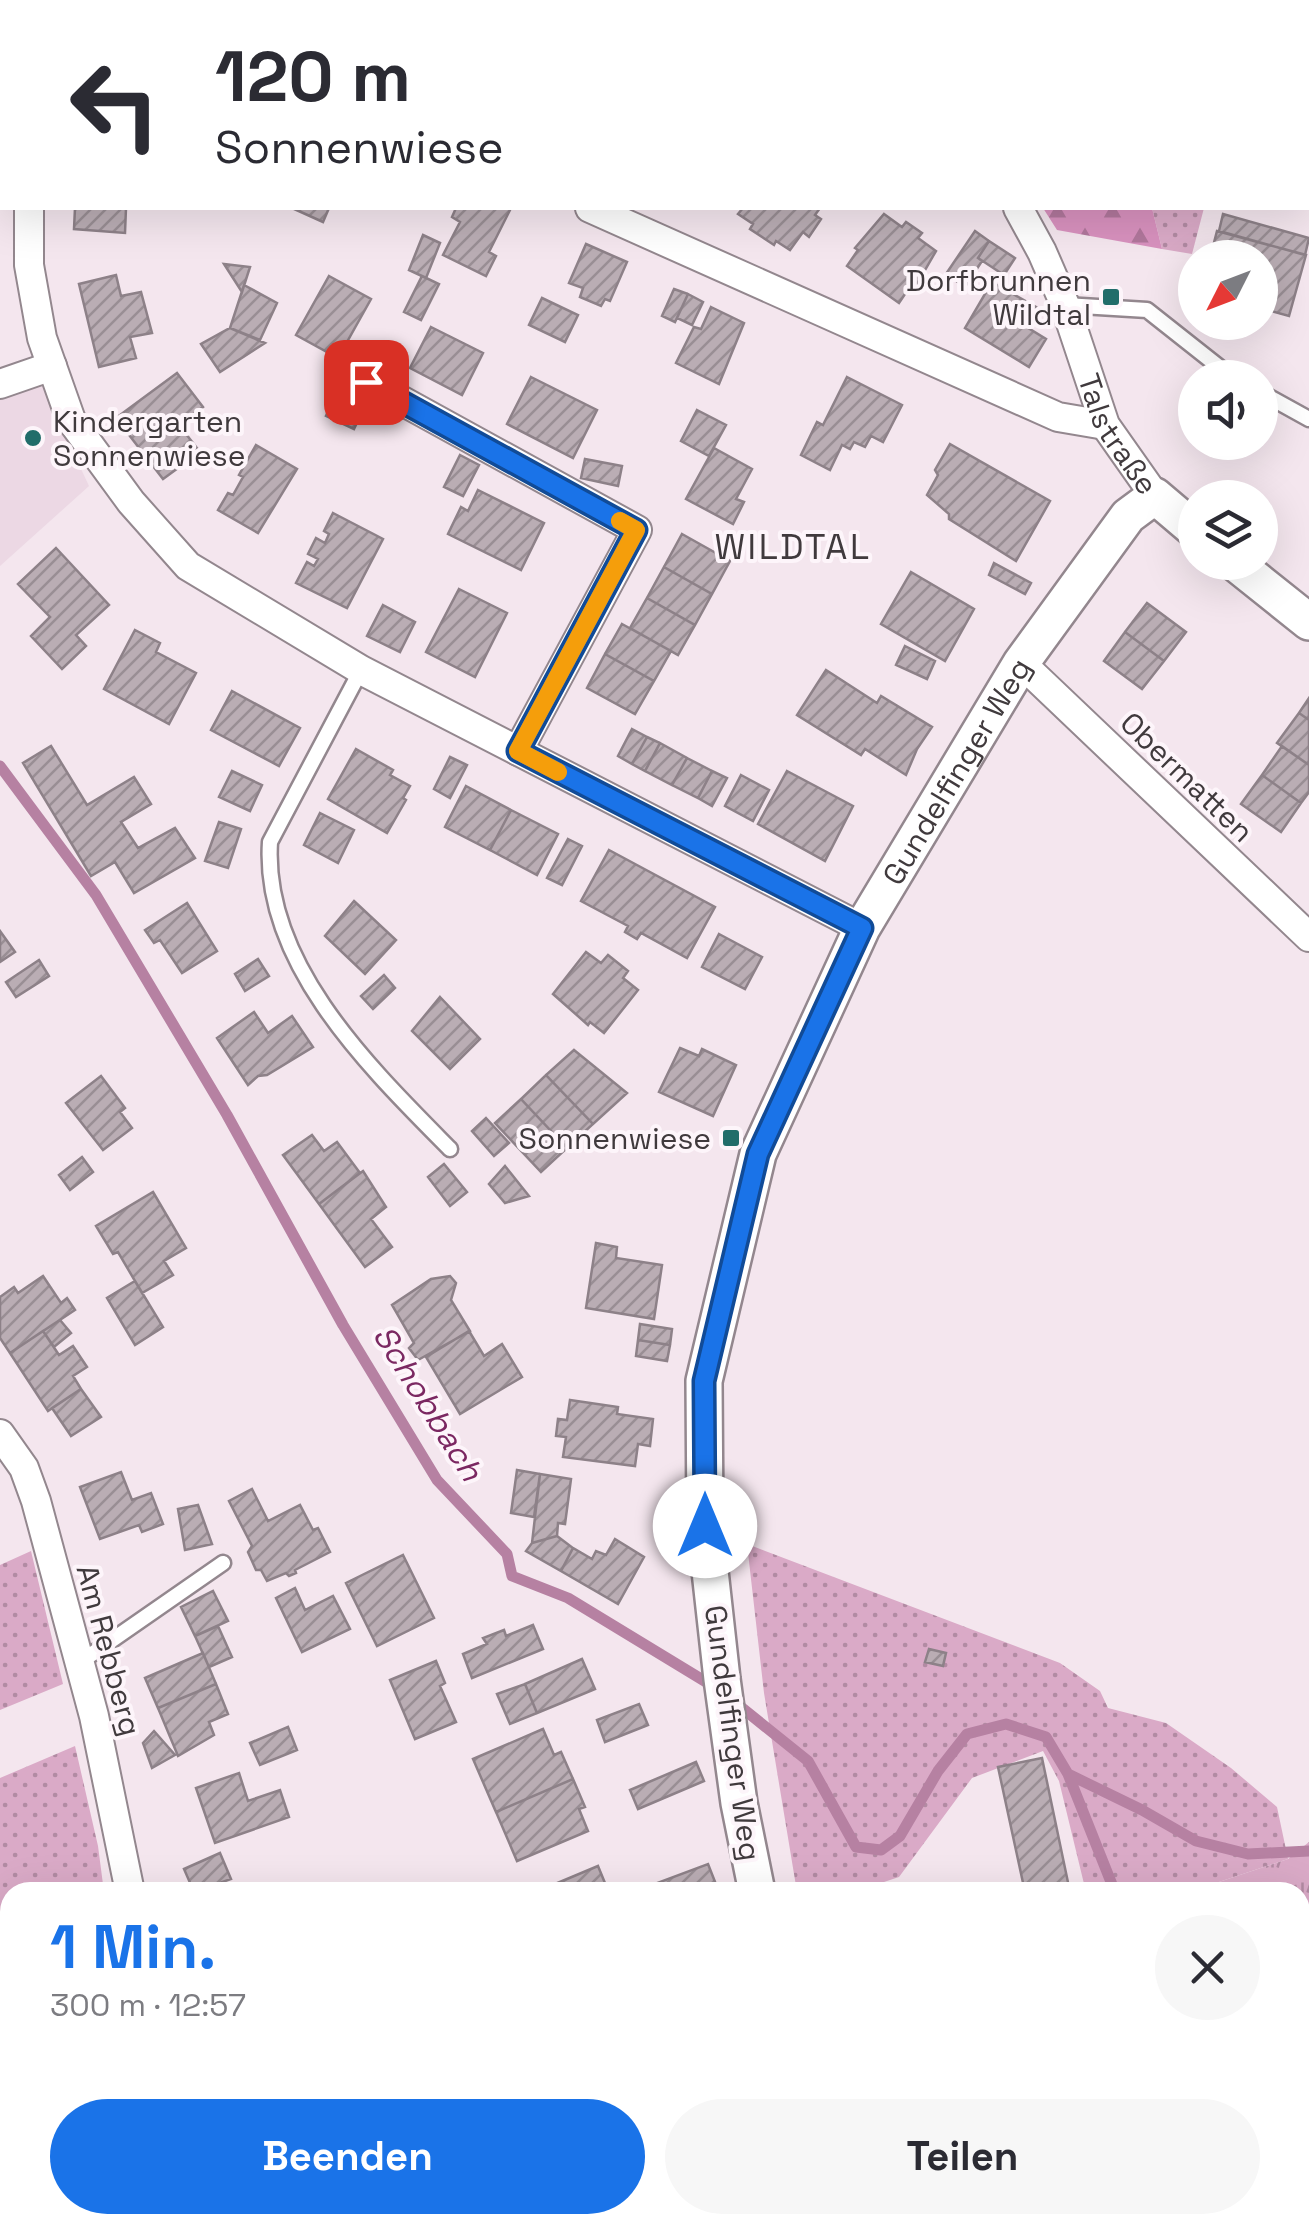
<!DOCTYPE html>
<html lang="de">
<meta charset="utf-8">
<style>
:root{--surface:#fff;--page:#f7f7f7;--text:#2b2b33;--muted:#7c7c81;--accent:#1a73e8}
body{margin:0;font-family:"Space Grotesk",sans-serif;background:var(--page);color:var(--text);height:100vh;display:flex;flex-direction:column;font-size:38px;white-space:nowrap}
*{box-sizing:border-box;margin:0}
p{font-size:32px;color:var(--muted)}
.icon{flex:none;width:55px;height:55px;fill:none;stroke:currentColor;stroke-width:2;stroke-linecap:round;stroke-linejoin:round}
.map{position:relative;flex:1;overflow:hidden}
.side{position:absolute;left:0px;top:1882px;width:1310px;height:352px;display:flex;flex-direction:column;background:var(--surface);border-radius:30px 30px 0 0;box-shadow:0 10px 40px #0002}
.side>*{flex:none}
.guide{position:absolute;left:0px;top:0px;width:1310px;height:210px;box-shadow:0 10px 40px #0002;background:#fff;color:var(--text);overflow:hidden}
.needle{width:65px;rotate:228deg}
.controls{position:absolute;left:1178px;top:240px;display:grid;gap:20px}
.controls a{display:grid;place-items:center;width:100px;height:100px;border-radius:50%;background:var(--surface);box-shadow:0 10px 40px #0002;font-size:50px}
.pin{position:absolute;display:grid;place-items:center;width:85px;height:85px;color:#fff;margin:-42px;border-radius:20px;box-shadow:0 5px 15px #0006}
.me{position:absolute;width:110px;margin:-55px;rotate:0deg;stroke-linejoin:round;filter:drop-shadow(0 0 8px #0008)}
.turn{display:flex;align-items:center;gap:35px;height:210px;padding:0 50px;font-size:45px}
.turn .icon{width:130px;height:130px;stroke-width:2.5}
.turn b{display:block;font-size:70px;line-height:85px}
.round{display:grid;place-items:center;flex:none;width:105px;height:105px;border-radius:52px;background:var(--page)}
.head{display:flex;align-items:center;justify-content:space-between;height:170px;padding:0 50px}
h1{font-size:60px;font-weight:700;line-height:75px;color:var(--accent)}
.button{display:flex;gap:20px;margin-top:auto;padding:20px 50px}
.button a{flex:1;height:115px;border-radius:60px;background:var(--accent);color:#fff;font-size:40px;font-weight:700;line-height:115px;text-align:center}
.button a+a{background:var(--page);color:var(--text)}
.map>svg:first-child{display:block}
.built{fill:#ecd8e4}
.grass{fill:url(#grass-dots)}
.forest{fill:url(#forest-firs)}
.park{fill:url(#park-tufts)}
.pitch{fill:#daaac7}
.lines{fill:none;stroke-linecap:round;stroke-linejoin:round}
.stream{stroke:#b681a2;stroke-width:11}
.building{fill:url(#building-hatch);stroke:#8d8188;stroke-width:2.5}
.service-casing{stroke:#93878e;stroke-width:19}
.minor-casing{stroke:#93878e;stroke-width:32}
.tertiary-casing{stroke:#93878e;stroke-width:40}
.service{stroke:#fff;stroke-width:14}
.minor{stroke:#fff;stroke-width:28}
.tertiary{stroke:#fff;stroke-width:35}
.route-casing{stroke:#114b97;stroke-width:25}
.route{stroke:#1a73e8;stroke-width:18}
.slow{stroke:#f59e0b;stroke-width:18}
.poi-dot{fill:#216d6a;stroke:#fdf5fa;stroke-width:4}
.labels{text-anchor:middle;dominant-baseline:central;stroke-width:8;stroke-linejoin:round;paint-order:stroke}
.poi-label{font-size:30px;fill:#403a3d;stroke:#fdf5fa;text-anchor:end}
.street-label{font-size:30px;fill:#403a3d;stroke:#fdf5fa}
.water-label{font-size:32px;font-style:italic;fill:#7b2862;stroke:#fdf5fa}
.quarter-label{font-size:35px;letter-spacing:2.5px;fill:#403a3d;stroke:#fdf5fa}
</style>
<div class="map">
<svg width="1309" height="2234" viewBox="0 0 1309 2234">
<defs>
<pattern id="grass-dots" width="8" height="8" patternUnits="userSpaceOnUse" patternTransform="scale(2.5)"><rect width="8" height="8" fill="#daaac7"/><path d="M2 2h.1M6 6h.1" fill="none" stroke="#b28ba3" stroke-width="1.8" stroke-linecap="round"/></pattern>
<pattern id="forest-firs" width="22" height="20" patternUnits="userSpaceOnUse" patternTransform="scale(2.5)"><rect width="22" height="20" fill="#d891be"/><path d="M5 1l3.5 6h-7zM16 11l3.5 6h-7z" fill="#b1779c"/></pattern>
<pattern id="park-tufts" width="24" height="20" patternUnits="userSpaceOnUse" patternTransform="scale(2.5)"><rect width="24" height="20" fill="#daaac7"/><path d="M3 7l-1-3M5 7V3M7 7l1-3M15 17l-1-3M17 17v-4M19 17l1-3" fill="none" stroke="#b28ba3"/></pattern>
<pattern id="building-hatch" width="6" height="6" patternUnits="userSpaceOnUse" patternTransform="scale(2.5)"><rect width="6" height="6" fill="#baadb4"/><path d="M-1 1l2-2M0 6l6-6M5 7l2-2" fill="none" stroke="#998e94"/></pattern>
</defs>
<rect width="100%" height="100%" fill="#f4e6ee"/>
<!-- built -->
<path class="built" d="M39,379L89,486L0,566V390Z"/>
<!-- grass -->
<path class="grass" d="M1152,208H1204L1192,254L1162,249Z
M747,1544L1060,1663L1100,1691L1108,1708L1166,1723L1231,1768L1277,1807L1288,1859L1189,1892H1086L1059,1781L1043,1751L972,1778L899,1877L854,1892H797L764,1693Z
M31,1551L63,1684L0,1710V1565Z
M75,1746L98,1846L104,1892H10V2024L0,2030V1778Z
M1300,2146L1309,2173V2234H607L636,2225H1300Z
M0,2159L5,2174L10,2173V2225H105L104,2234H0Z"/>
<!-- forest -->
<path class="forest" d="M931,0H1112L1115,2H933Z
M1043,208H1152L1162,249L1057,230Z"/>
<!-- park -->
<path class="park" d="M1309,1842V2173L1300,2146V1892H1189L1288,1859Z"/>
<!-- pitch -->
<path class="pitch" d="M1309,1971V2126L1300,2106V1974Z"/>
<g class="lines">
<!-- stream -->
<path class="stream" d="M0,766L96,895L227,1115L343,1325L437,1480L507,1554L512,1576L568,1598L716,1688
M731,1699L808,1761L856,1847L881,1850L900,1836L938,1771L967,1734L1006,1724L1046,1737L1068,1774L1115,1892
M1068,1774L1142,1810L1196,1841L1248,1854L1309,1851
M1289,2225L1293,2234"/>
</g>
<!-- building -->
<path class="building" d="M0,0L34,1L2,2V51Z
M262,0H329L328,2Z
M589,0H625L629,2H587Z
M75,208H126L125,233L74,229Z
M292,208H329L323,222Z
M456,208H511L489,252L496,256L486,276L443,255L460,222L452,217Z
M743,208H820L815,215L821,219L809,237L803,232L790,250L776,241L774,245L750,229L753,224L738,214Z
M884,214L902,227L906,222L922,233L918,238L936,251L913,291L909,288L899,303L847,266L858,250L855,248Z
M1223,214L1309,238L1305,255L1219,231Z
M975,231L989,241L978,258L982,261L965,287L946,274Z
M1217,231L1306,255L1289,316L1260,308V258H1210Z
M423,235L440,243L426,278L409,270Z
M989,241L1015,258L1004,275L978,258Z
M586,244L627,262L610,301L605,299L601,306L580,297L583,288L569,283Z
M224,264L250,267L242,292Z
M116,275L121,296L141,292L152,333L130,337L136,358L99,367L79,284Z
M329,276L371,299L338,358L296,335Z
M422,276L439,284L421,320L404,312Z
M992,282L1036,307L1025,326L1046,339L1029,367L965,328Z
M244,285L277,303L260,340L230,328Z
M674,289L688,294L675,322L662,316Z
M688,294L703,302L692,325L677,318Z
M542,298L578,315L565,342L529,325Z
M711,307L744,323L719,384L676,363L694,327L701,329Z
M431,327L483,353L462,395L410,368Z
M230,328L265,343L220,372L201,344Z
M177,373L203,407L179,425L200,452L163,479L116,418Z
M531,377L597,410L573,458L507,424Z
M847,377L902,405L883,442L871,436L865,447L854,442L850,449L842,445L830,470L801,455L817,422L823,425Z
M339,387L367,401L354,429L326,416Z
M697,410L726,425L709,456L681,441Z
M950,444L1050,501L1016,561L949,519V514L927,495L938,475L935,470Z
M256,445L297,469L258,533L218,510L228,493L233,495L243,477L239,475Z
M714,448L752,469L736,499L744,502L733,524L686,499Z
M460,455L479,465L463,496L444,487Z
M585,459L622,466L618,486L581,478Z
M478,490L544,523L521,570L448,534L461,507L468,511Z
M333,513L383,539L347,608L296,583L307,562L314,566L318,559L308,554L316,538L325,543L329,534L324,531Z
M682,534L730,561L712,594L664,567Z
M56,548L109,605L76,635L86,646L62,669L31,636L50,617L18,584Z
M994,563L1031,583L1025,594L989,575Z
M664,567L712,594L695,625L647,598Z
M911,572L974,609L945,661L881,624Z
M459,589L507,613L475,677L426,652Z
M647,598L695,625L678,655L630,628Z
M1147,603L1186,632L1164,661L1125,632Z
M383,605L415,622L400,652L367,636Z
M622,624L671,651L654,681L605,654Z
M135,630L160,643L156,652L196,673L169,724L104,689Z
M1125,632L1164,661L1142,689L1104,661Z
M905,646L935,661L927,679L896,665Z
M605,654L654,681L635,714L587,688Z
M826,670L877,703L881,696L932,727L917,749L906,775L865,749L861,755L797,715Z
M232,691L300,728L279,766L211,730Z
M1309,698V720L1299,713Z
M1299,713L1309,720V765L1277,743Z
M632,729L647,737L632,764L618,756Z
M647,737L660,743L645,771L632,764Z
M660,743L687,758L672,785L645,771Z
M51,746L87,805L134,777L151,804L121,822L138,848L175,828L195,858L134,893L115,862L91,876L23,763Z
M1282,746L1309,765V792L1301,803L1262,775Z
M356,749L393,770L390,775L410,786L403,798L406,800L387,833L328,799Z
M450,757L467,765L450,798L434,789Z
M687,758L712,771L698,798L672,785Z
M232,771L262,785L250,811L219,797Z
M712,771L727,778L712,806L698,798Z
M787,771L853,806L825,861L758,824Z
M741,775L769,790L753,821L725,806Z
M1262,775L1301,803L1281,832L1241,804Z
M466,786L511,810L490,850L445,827Z
M511,810L558,834L537,875L490,850Z
M320,813L354,830L338,863L304,845Z
M219,822L241,829L228,868L205,861Z
M568,839L582,846L562,885L547,878Z
M609,850L715,907L687,958L641,933L637,939L625,932L628,926L581,901Z
M354,901L396,940L365,974L325,936Z
M187,903L217,951L182,973L160,940L154,943L145,930Z
M0,931L15,952L0,962Z
M719,934L762,957L745,989L702,967Z
M586,952L601,963L608,955L628,971L623,978L638,990L604,1033L590,1022L588,1025L553,994Z
M258,959L269,976L245,991L235,974Z
M39,960L49,976L16,997L6,982Z
M384,975L395,988L373,1009L361,996Z
M440,997L480,1039L450,1069L412,1031Z
M254,1012L268,1033L292,1016L313,1047L267,1075L258,1076L248,1085L217,1038Z
M680,1048L699,1056L702,1049L736,1065L713,1116L659,1092Z
M574,1050L627,1093L593,1124L546,1075Z
M546,1075L593,1124L567,1148L521,1099Z
M101,1076L125,1108L120,1112L132,1128L103,1150L66,1103Z
M521,1099L567,1148L541,1172L495,1123Z
M486,1118L509,1143L494,1156L472,1131Z
M312,1135L324,1151L337,1142L360,1173L319,1204L283,1155Z
M82,1157L93,1172L70,1190L59,1175Z
M444,1164L467,1192L450,1206L428,1177Z
M505,1166L529,1196L505,1203L489,1184Z
M363,1171L386,1207L371,1219L392,1247L365,1267L319,1204Z
M153,1192L186,1248L164,1261L173,1275L142,1293L118,1252L113,1254L96,1226Z
M596,1243L617,1247L616,1258L662,1265L654,1319L586,1308Z
M43,1276L61,1303L67,1298L75,1310L10,1353L0,1338V1297L14,1287L18,1293Z
M450,1276L456,1283L451,1300L470,1331L418,1360L409,1348L414,1343L392,1305L431,1279Z
M135,1281L163,1327L135,1345L107,1298Z
M60,1320L71,1333L54,1347L43,1331Z
M640,1324L672,1329L670,1345L638,1340Z
M43,1331L59,1355L73,1346L87,1367L73,1376L81,1389L48,1411L10,1353Z
M469,1331L484,1356L502,1344L522,1377L460,1414L426,1357Z
M638,1340L670,1345L667,1361L636,1356Z
M81,1389L101,1417L71,1436L52,1408Z
M570,1400L618,1407L617,1414L653,1419L650,1446L638,1444L635,1466L563,1457L566,1437L556,1436L558,1419L567,1420Z
M517,1470L540,1474L534,1517L511,1513Z
M121,1472L132,1500L151,1493L163,1524L142,1532L139,1525L100,1539L80,1487Z
M540,1474L571,1479L565,1524L558,1523L557,1536L532,1543Z
M252,1489L268,1521L300,1505L313,1530L318,1528L330,1552L295,1570L296,1573L289,1576L286,1573L267,1581L261,1570H256L248,1552L252,1546L229,1501Z
M198,1505L212,1544L185,1550L178,1509Z
M557,1536L573,1548L561,1571L526,1551L532,1543Z
M615,1539L644,1557L618,1604L561,1571L573,1548L592,1559L596,1551L606,1555Z
M403,1555L434,1618L377,1646L346,1583Z
M295,1588L305,1610L333,1596L350,1629L302,1652L276,1598Z
M213,1591L228,1621L195,1636L181,1607Z
M533,1625L543,1649L472,1678L463,1654L487,1644L483,1638L504,1630L506,1636Z
M218,1626L232,1657L209,1667L195,1636Z
M929,1649L946,1653L943,1666L925,1662Z
M203,1653L216,1684L158,1708L145,1678Z
M582,1659L595,1689L537,1713L525,1684Z
M436,1661L445,1683L440,1686L456,1722L415,1739L390,1680Z
M216,1684L228,1714L209,1722L214,1735L178,1756L158,1708Z
M525,1684L537,1713L510,1724L497,1694Z
M639,1704L648,1725L605,1742L597,1720Z
M288,1727L297,1750L260,1765L250,1743Z
M543,1729L554,1755L561,1752L573,1779L496,1812L473,1759Z
M154,1731L175,1755L152,1768L143,1743Z
M1042,1758L1070,1892H1025L998,1767Z
M696,1762L704,1781L638,1809L630,1790Z
M239,1773L248,1801L280,1790L289,1817L215,1843L196,1788Z
M573,1779L585,1807L579,1809L588,1831L517,1861L496,1812Z
M220,1853L231,1879L194,1892L184,1869Z
M708,1864L719,1892H643L641,1889Z
M598,1866L607,1888L614,1885L617,1892H536Z"/>
<g class="lines">
<defs>
<path id="service" d="M1065,305L1147,310L1233,378
M1260,392L1309,419
M361,670L270,842C262,964 371,1069 450,1149
M79,1663L223,1563"/>
<g id="minor">
<path d="M132,0L138,2"/>
<path d="M904,0L905,2"/>
<path d="M88,2L90,0"/>
<path d="M29,208V265L42,338L71,420L131,502L188,566L361,670L862,928"/>
<path d="M590,208L1058,417L1105,425"/>
<path id="s1" d="M1018,208L1042,252L1065,305L1105,425L1155,496"/>
<path d="M366,381L637,530L518,751"/>
<path d="M0,384L52,366"/>
<path d="M1021,663L1309,937"/>
<path d="M0,1434L24,1468L36,1501L94,1716L130,1892"/>
<path d="M123,2234V2225"/>
</g>
<g id="tertiary">
<path d="M1234,562L1309,622"/>
<path id="s2" d="M757,1892L739,1803L722,1679L705,1526L704,1381L758,1154L862,928L1021,663L1128,516L1155,496L1195,530"/>
<path d="M819,2225L820,2234"/>
</g>
</defs>
<!-- service casing -->
<use href="#service" class="service-casing"/>
<!-- minor casing -->
<use href="#minor" class="minor-casing"/>
<!-- tertiary casing -->
<use href="#tertiary" class="tertiary-casing"/>
<!-- service -->
<use href="#service" class="service"/>
<!-- minor -->
<use href="#minor" class="minor"/>
<!-- tertiary -->
<use href="#tertiary" class="tertiary"/>
</g>
<g class="lines">
<defs>
<path id="route" d="M366,382L636,530L518,751L862,928L758,1154L704,1381L705,1526"/>
</defs>
<!-- route casing -->
<use href="#route" class="route-casing"/>
<!-- route -->
<use href="#route" class="route"/>
<!-- slow -->
<path class="slow" d="M558,772L518,751L636,530L620,521"/>
</g>
<!-- markers -->
<g class="poi-dot">
<rect x="1101" y="287" width="20" height="20" rx="5"/>
<circle cx="33" cy="438" r="10"/>
<rect x="721" y="1128" width="20" height="20" rx="5"/>
</g>
<g class="labels">
<!-- poi labels -->
<g class="poi-label">
<text x="1091" y="280">Dorfbrunnen<tspan x="1091" dy="34">Wildtal</tspan></text>
<text x="53" y="421" text-anchor="start">Kindergarten<tspan x="53" dy="34">Sonnenwiese</tspan></text>
<text x="711" y="1138">Sonnenwiese</text>
</g>
<!-- street labels -->
<g class="street-label">
<text stroke="none"><textPath href="#s1" startOffset="248">Talstraße</textPath></text>
<text stroke="none"><textPath href="#s2" startOffset="1180">Gundelfinger Weg</textPath></text>
<text transform="translate(1187 777) rotate(44)">Obermatten</text>
<text transform="translate(109 1650) rotate(75)">Am Rebberg</text>
<text transform="translate(733 1733) rotate(82)">Gundelfinger Weg</text>
</g>
<!-- water labels -->
<g class="water-label">
<text transform="translate(428 1403) rotate(58)">Schobbach</text>
</g>
<!-- quarter labels -->
<g class="quarter-label">
<text x="793" y="547">WILDTAL</text>
</g>
</g>
</svg>
<div class="controls">
<a><svg class="needle" viewBox="-14 -14 28 28"><path d="M0-13l5 13h-10z" fill="#e53935"/><path d="M0 13l5-13h-10z" fill="#7c7c81"/></svg></a>
<a><svg class="icon" aria-label="sound" viewBox="0 0 24 24"><path d="M4 9h4l5-4v14l-5-4H4zM17 9q2 3 0 6"/></svg></a>
<a><svg class="icon" aria-label="layers" viewBox="0 0 24 24"><path d="M12 4l9 5-9 5-9-5zM3 14l9 5 9-5"/></svg></a>
</div>
<div class="pin" style="left:366px;top:382px;background:#d93025"><svg class="icon" aria-label="arrive" viewBox="0 0 24 24"><path d="M6 21V4h12l-3 4 3 4H6"/></svg></div>
<svg class="me" style="left:705px;top:1526px" viewBox="-20 -20 40 40"><circle r="19" fill="#fff"/><path d="M0-13L10 11 0 6-10 11z" fill="#1a73e8"/></svg>
<div class="guide">
<div class="turn"><svg class="icon" aria-label="left" viewBox="0 0 24 24"><path d="M17 20v-9H6M10 6l-5 5 5 5"/></svg><div><b>120 m</b>Sonnenwiese</div></div>
</div>
<section class="side">
<div class="head"><div><h1>1 Min.</h1><p>300 m · 12:57</p></div><a class="round"><svg class="icon" aria-label="close" viewBox="0 0 24 24"><path d="M6 6l12 12M18 6L6 18"/></svg></a></div>
<div class="button"><a>Beenden</a><a>Teilen</a></div>
</section>
</div>
